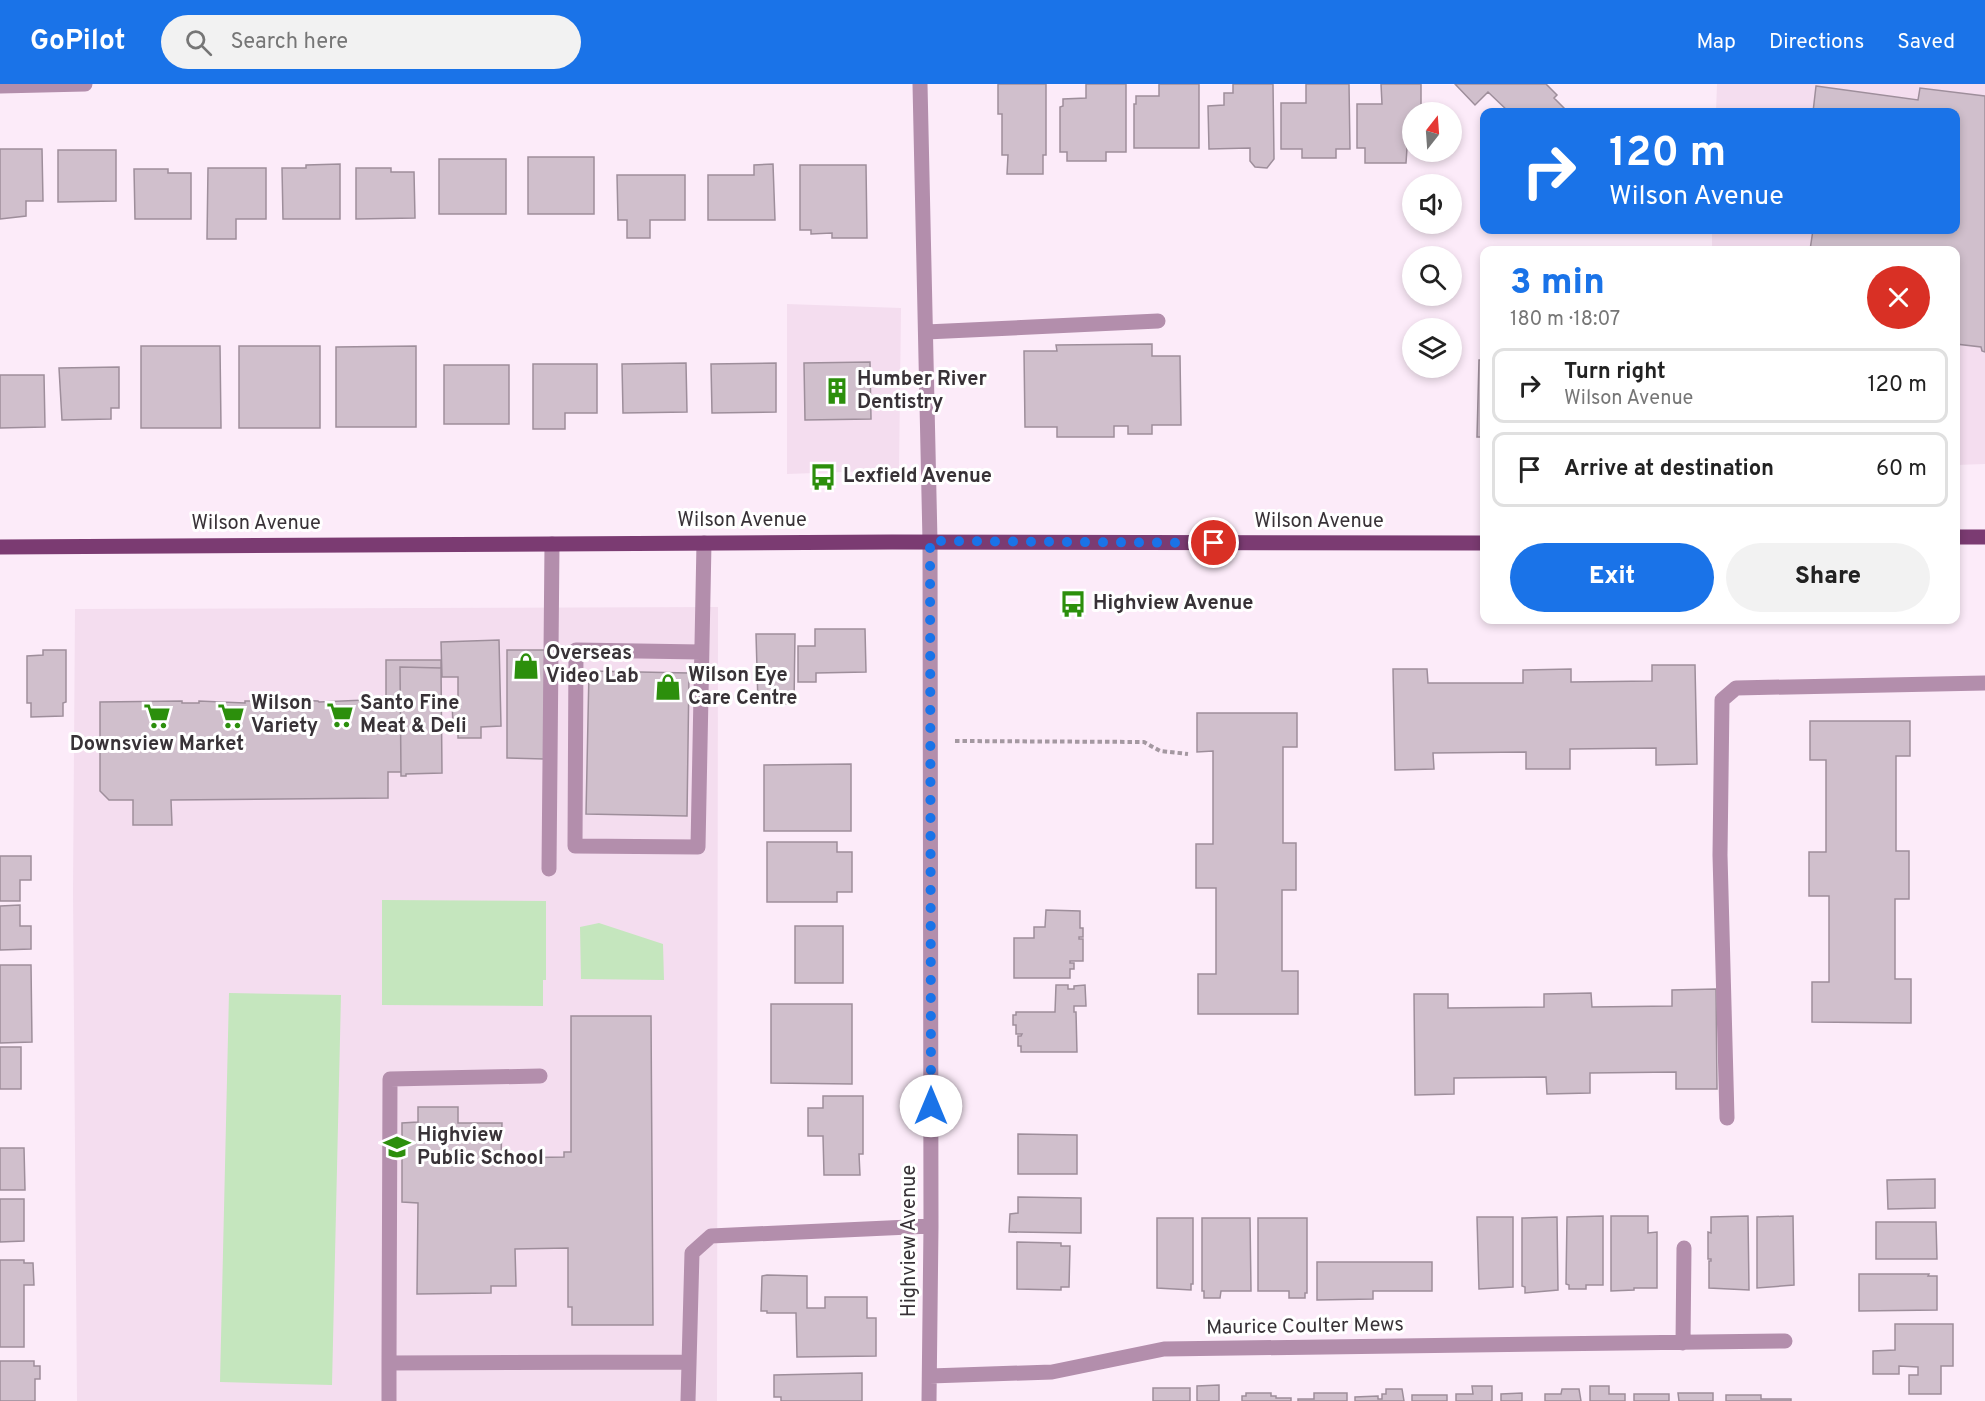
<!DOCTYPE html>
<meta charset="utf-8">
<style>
:root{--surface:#fff;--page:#f2f2f2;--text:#222;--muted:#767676;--line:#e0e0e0;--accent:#1a73e8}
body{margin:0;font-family:Overpass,sans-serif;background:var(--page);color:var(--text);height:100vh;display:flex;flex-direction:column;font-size:22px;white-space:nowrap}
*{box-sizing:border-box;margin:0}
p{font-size:20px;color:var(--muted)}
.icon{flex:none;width:33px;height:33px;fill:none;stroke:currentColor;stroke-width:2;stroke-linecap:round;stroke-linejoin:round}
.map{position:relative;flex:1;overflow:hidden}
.panel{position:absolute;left:1480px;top:162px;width:480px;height:378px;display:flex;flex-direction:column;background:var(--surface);border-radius:12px;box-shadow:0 3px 9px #0003}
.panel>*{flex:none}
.guide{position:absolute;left:1480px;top:24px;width:480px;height:126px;border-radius:12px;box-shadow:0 3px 9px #0003;background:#1a73e8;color:#fff;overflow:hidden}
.needle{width:39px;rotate:17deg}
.tools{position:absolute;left:1402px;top:18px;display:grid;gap:12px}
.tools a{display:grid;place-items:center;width:60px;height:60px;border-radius:50%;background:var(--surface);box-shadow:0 3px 9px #0003;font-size:30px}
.pin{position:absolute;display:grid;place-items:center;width:51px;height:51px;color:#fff;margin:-26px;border:3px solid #fff;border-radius:50%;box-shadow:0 2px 6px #0007}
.me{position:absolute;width:66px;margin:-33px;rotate:0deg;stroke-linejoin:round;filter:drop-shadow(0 0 4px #0008)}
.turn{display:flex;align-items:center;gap:21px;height:126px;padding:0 30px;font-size:27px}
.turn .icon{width:78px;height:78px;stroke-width:2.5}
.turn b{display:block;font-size:42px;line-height:51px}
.round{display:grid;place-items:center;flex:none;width:63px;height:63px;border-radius:32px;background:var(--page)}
.summary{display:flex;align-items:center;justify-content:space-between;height:102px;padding:0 30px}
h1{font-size:36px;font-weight:800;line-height:45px;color:var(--accent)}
.button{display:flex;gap:12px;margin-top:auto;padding:12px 30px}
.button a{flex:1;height:69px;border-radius:36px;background:var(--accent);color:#fff;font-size:24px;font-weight:800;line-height:69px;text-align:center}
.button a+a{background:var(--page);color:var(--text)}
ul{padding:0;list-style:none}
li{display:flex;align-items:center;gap:18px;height:75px;margin:0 12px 9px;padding:0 18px;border:3px solid var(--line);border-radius:12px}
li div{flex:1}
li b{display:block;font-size:22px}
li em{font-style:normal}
header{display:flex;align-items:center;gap:36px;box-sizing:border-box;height:84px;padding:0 30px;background:var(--accent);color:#fff}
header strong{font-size:28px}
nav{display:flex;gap:33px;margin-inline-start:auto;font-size:21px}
.search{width:420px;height:54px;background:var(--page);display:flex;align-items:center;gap:15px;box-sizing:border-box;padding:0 21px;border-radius:33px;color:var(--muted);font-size:22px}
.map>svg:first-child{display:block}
.built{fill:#f4ddef}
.green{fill:#c5e6be}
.building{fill:#d0bfcc;stroke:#9e8e9b;stroke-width:1.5}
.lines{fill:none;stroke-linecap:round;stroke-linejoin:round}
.path{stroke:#a498a1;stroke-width:4;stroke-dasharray:4.5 3;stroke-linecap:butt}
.minor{stroke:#b38eac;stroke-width:15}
.major{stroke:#7b3b72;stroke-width:15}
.route{stroke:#1a73e8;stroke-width:10;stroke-dasharray:0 18}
.labels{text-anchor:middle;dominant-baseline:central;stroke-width:6;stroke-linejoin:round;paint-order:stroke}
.poi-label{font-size:20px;font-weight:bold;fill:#383237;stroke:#fff;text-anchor:start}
.street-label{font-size:20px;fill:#383237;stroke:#fff}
</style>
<header>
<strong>GoPilot</strong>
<div class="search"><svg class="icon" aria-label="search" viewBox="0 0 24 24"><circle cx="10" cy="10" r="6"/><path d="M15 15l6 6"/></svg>Search here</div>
<nav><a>Map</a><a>Directions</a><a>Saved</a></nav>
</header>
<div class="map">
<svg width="1985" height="1317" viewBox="0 0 1985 1317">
<rect width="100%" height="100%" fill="#fcebf9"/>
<!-- built -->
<path class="built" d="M1717,0H1985V380L1956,381V166H1712V146H1956V28H1716Z
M787,220L901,224L899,386L787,390Z
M718,523L717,1317H77L73,808L75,525Z"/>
<!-- green -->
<path class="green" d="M382,816L546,817V896H543V922L382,921Z
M599,839L663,860L664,896L581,895L580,843Z
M229,909L341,911L332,1301L220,1298Z"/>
<!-- building -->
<path class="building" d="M998,0H1046V71H1043V90H1007L1008,71H1002V30H998Z
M1086,0H1126V68H1106V77H1067V68H1060V23L1063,22V15L1086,14Z
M1159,0H1199V64H1134V20H1136V12H1159Z
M1233,0H1273L1274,75L1267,84L1255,83L1250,77V64L1209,65L1208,22L1224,21V9H1233Z
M1306,0H1349L1350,65H1336V74H1302V65H1281V19H1306Z
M1381,0H1421V28H1413V64H1407L1406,79H1365V64H1357V20H1382Z
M1455,0H1546L1557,11L1554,14L1564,24L1560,28H1509L1488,8L1475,21Z
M1816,2L1918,16L1920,4L1985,12V268L1982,267L1981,263L1956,260V166H1810L1813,146H1956V28H1813Z
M0,65H42L43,117H26V132L0,135Z
M58,66H116V117L58,118Z
M528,73H594V130H528Z
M439,75H506V130H439Z
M340,80V135H283L282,84H306V81Z
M773,80L775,136H708V91H754V81Z
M800,81H866L867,154H832V149L811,150V146H800Z
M208,84H266V135H236V155H207Z
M356,84H391V88H414L415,134L356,135Z
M134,85H168V89H191V135H135Z
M617,91H685V136H650V154H627V136H618Z
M1152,260V272H1180L1181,341H1152V350H1128V342H1114V353H1057V343H1025L1024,267H1057L1056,261Z
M141,262H220L221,344H141Z
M239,262H320V344H239Z
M416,262V343H336V263Z
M1479,276H1485V353H1477Z
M870,278L871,335L805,336L804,279Z
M686,279L687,328L623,329L622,280Z
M776,279V328L712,329L711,280Z
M533,280H597V329H565V345H533Z
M444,281H509V340H444Z
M119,283V324H111V335L62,336L59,284Z
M0,291H44L45,343L0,344Z
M815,545H865L866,588L816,589V598H798V562H815Z
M756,550H795L794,620H758Z
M499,556L501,642L481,643V654H458V642H453L452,617H458V593H442L441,558Z
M43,566H66V618L63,619V632L31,633V619H27V572L43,571Z
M507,566H545L544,675L507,674Z
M386,576H441V584L400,583L401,688H388V714L171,716L172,741H133V716H109L100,707V618L182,617V619H199V617L245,619V617H272V619H292V616L318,617L319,618L365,616V618L386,619Z
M1652,581H1695L1697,680L1656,681V664L1570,665V685H1526V668L1433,669L1434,685L1395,686L1393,585H1427L1428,599H1523V586L1571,585V598L1652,597Z
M400,583L441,584L442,689L406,690V692H401Z
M589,587L689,589L687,732L586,730Z
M1197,629H1297V663H1283V759H1296V806H1282V887H1298V930H1198V890H1216V804H1196V760H1213V667L1197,668Z
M1810,637H1910V672H1896V767H1909V815H1895V895H1911V939L1812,938V898H1829V812H1809V768H1826V676H1810Z
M851,680V747H764V681Z
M767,758H837V768H852V808H837V818H767Z
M0,772H31V796H20V817H0Z
M20,821V842H31V865L0,866V822Z
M1046,826L1080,827V844H1083V853H1079V855H1083V877H1070V879H1074V885H1070V894H1014V854H1034V843H1045Z
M795,842H843V899H795Z
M0,881H31L32,958L0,959Z
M1056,901H1068V905H1074V902L1085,901L1086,922H1074V928H1076L1077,968H1021V962H1018V952H1021L1022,950H1016V941H1013V931H1016V928H1055Z
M1716,905L1717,1005H1676V988L1590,989V1009L1547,1010L1546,993L1454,994V1010L1415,1011L1414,910H1448V924L1544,923V910L1591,909L1592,923L1672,922V906Z
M771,920H852V1000L771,999Z
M571,932H651L653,1241H572V1223H568V1164L515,1165L516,1202H491V1209L417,1210L418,1119L402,1118V1039L418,1038V1023H458V1039H502L501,1074L564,1073V1068H571Z
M0,963H21V1005H0Z
M823,1012H863V1070H859L860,1091H824L823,1052H808V1024H823Z
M1018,1050L1077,1051V1090H1018Z
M0,1064H24L25,1106H0Z
M1935,1095V1124L1888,1125L1887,1096Z
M1018,1113L1081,1114V1149L1009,1148L1010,1130L1018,1129Z
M0,1115H24V1157L0,1158Z
M1603,1132V1201H1586V1205H1569V1201L1566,1200L1567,1133Z
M1611,1132H1648V1149L1657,1148V1204H1634V1206L1611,1207Z
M1748,1132L1749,1206L1709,1204V1177H1711V1175H1708V1148L1711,1149V1133Z
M1793,1132L1794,1201L1757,1204V1133Z
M1477,1133H1513V1203L1479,1205Z
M1557,1133L1558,1206L1525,1209V1203L1522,1202V1134Z
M1157,1134H1193V1200H1191V1206L1157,1204Z
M1202,1134H1250L1251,1207H1221L1220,1214H1204V1207H1202Z
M1258,1134H1307V1209H1305V1214H1289V1207H1258Z
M1876,1138H1936L1937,1175H1876Z
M1017,1158L1061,1159V1162H1070L1069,1203H1061V1206L1017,1205Z
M0,1176H24V1179H33L34,1201H24V1263H0Z
M1317,1178H1432V1207H1373V1215L1317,1216Z
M1859,1190H1929L1928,1192H1937V1226L1859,1227Z
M767,1191L807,1192V1224H825V1213H867V1234H876V1272L797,1273L796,1229H767V1227H761L762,1192Z
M1895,1240H1953V1282H1941V1310H1909V1291H1918V1283L1899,1282V1290H1873V1267L1895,1266Z
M0,1277H34V1282H40V1295H35V1317H0Z
M862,1289V1317H781V1313H774V1291Z
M1219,1301V1317H1197V1302Z
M1472,1302H1492V1317H1456V1310H1473Z
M1590,1302H1609V1310H1625V1317H1590Z
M1153,1304H1190V1317H1153Z
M1386,1305H1402L1404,1317H1355V1313L1378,1312V1315H1382V1310H1386Z
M1562,1305H1579L1581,1317H1545V1310H1561Z
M1246,1309H1271V1312H1276V1314H1291V1317H1242V1312H1246Z
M1314,1309H1347V1317H1298V1315H1314Z
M1522,1309V1317H1501V1310Z
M1678,1309H1713V1317H1679Z
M1634,1310H1669V1317H1634Z
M1412,1311H1447V1317H1412Z
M1726,1311H1761V1315H1791V1317H1726Z"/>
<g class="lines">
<!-- path -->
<path class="path" d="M955,657L1144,658L1160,667L1188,670"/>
<!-- minor -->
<path class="minor" d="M920,0L930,457L931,1142L929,1317
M0,2L85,0
M926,248L1158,237
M701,568L576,566L575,762L698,763L704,459
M549,785L552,460
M1727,1034L1720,771L1722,616L1736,604L1985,599
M1683,1259L1684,1164
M389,1279L390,995L540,992
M930,1292L1052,1288L1164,1265L1785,1257
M389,1317V1279L688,1278
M688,1317L692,1169L711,1152L931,1142"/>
<!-- major -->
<path class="major" d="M1956,453H1985
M0,463L892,458L1485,459"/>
</g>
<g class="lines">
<!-- route -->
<path class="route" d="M931,1022L930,457L1214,459"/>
</g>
<!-- icons -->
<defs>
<symbol id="building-bare" viewBox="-9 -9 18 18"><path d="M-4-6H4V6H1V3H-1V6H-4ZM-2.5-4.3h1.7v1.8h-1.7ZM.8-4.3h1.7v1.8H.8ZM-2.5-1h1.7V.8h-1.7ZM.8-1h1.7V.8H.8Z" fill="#2c8f0c" stroke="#fff" stroke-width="2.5" paint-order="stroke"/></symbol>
<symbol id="bus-bare" viewBox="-9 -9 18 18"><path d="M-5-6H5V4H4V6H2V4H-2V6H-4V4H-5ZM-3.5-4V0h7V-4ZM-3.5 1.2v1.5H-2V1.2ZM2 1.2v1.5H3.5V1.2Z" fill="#2c8f0c" stroke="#fff" stroke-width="2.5" paint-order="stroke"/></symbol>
<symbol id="shop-bare" viewBox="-9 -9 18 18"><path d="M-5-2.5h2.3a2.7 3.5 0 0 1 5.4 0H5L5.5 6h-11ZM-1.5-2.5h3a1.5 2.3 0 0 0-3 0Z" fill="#2c8f0c" stroke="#fff" stroke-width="2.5" paint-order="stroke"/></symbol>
<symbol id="supermarket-bare" viewBox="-9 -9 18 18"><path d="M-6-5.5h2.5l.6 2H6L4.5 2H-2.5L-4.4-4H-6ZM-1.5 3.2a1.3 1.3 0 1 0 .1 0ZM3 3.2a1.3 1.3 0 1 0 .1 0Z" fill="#2c8f0c" stroke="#fff" stroke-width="2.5" paint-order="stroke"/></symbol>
<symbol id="school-bare" viewBox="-9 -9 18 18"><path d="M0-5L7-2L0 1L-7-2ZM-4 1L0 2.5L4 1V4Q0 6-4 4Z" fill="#2c8f0c" stroke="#fff" stroke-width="2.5" paint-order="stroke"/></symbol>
</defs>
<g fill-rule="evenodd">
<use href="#building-bare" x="818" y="288" width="38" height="38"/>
<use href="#bus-bare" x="804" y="374" width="38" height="38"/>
<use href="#bus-bare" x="1054" y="501" width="38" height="38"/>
<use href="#shop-bare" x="507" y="563" width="38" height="38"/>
<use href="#shop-bare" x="649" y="584" width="38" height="38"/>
<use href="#supermarket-bare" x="321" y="612" width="38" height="38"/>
<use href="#supermarket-bare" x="138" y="613" width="38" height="38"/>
<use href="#supermarket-bare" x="212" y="613" width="38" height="38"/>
<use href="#school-bare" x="378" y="1044" width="38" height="38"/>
</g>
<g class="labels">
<!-- poi labels -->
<g class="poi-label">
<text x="857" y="296">Humber River<tspan x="857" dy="23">Dentistry</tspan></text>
<text x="843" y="393">Lexfield Avenue</text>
<text x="1093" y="520">Highview Avenue</text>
<text x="546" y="570">Overseas<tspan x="546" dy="23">Video Lab</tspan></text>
<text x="688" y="592">Wilson Eye<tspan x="688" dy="23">Care Centre</tspan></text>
<text x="251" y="620">Wilson<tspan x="251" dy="23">Variety</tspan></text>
<text x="360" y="620">Santo Fine<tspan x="360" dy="23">Meat &amp; Deli</tspan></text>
<text x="157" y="661" text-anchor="middle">Downsview Market</text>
<text x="417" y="1052">Highview<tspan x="417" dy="23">Public School</tspan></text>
</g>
<!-- street labels -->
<g class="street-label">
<text x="742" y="437">Wilson Avenue</text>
<text x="1319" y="438">Wilson Avenue</text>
<text x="256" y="440">Wilson Avenue</text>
<text transform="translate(910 1157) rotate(-90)">Highview Avenue</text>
<text transform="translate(1305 1243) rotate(-1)">Maurice Coulter Mews</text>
</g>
</g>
</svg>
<div class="tools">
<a><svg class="needle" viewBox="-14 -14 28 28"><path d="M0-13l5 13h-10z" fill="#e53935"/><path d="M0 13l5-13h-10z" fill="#767676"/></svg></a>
<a><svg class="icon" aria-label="sound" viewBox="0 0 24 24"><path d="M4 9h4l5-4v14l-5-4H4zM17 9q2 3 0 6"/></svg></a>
<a><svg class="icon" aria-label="search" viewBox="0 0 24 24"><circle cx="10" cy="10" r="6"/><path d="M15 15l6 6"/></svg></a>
<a><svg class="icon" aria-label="layers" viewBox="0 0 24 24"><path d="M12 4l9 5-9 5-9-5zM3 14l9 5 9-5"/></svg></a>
</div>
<div class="pin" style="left:1214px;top:459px;background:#d93025"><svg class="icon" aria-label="arrive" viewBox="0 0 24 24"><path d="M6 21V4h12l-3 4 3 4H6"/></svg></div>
<svg class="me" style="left:931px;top:1022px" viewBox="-20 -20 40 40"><circle r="19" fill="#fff"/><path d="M0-13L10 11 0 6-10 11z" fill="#1a73e8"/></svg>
<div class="guide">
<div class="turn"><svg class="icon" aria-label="right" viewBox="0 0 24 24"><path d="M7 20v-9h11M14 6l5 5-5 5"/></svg><div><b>120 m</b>Wilson Avenue</div></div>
</div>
<section class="panel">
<div class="summary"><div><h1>3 min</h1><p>180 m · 18:07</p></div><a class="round" style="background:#d93025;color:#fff"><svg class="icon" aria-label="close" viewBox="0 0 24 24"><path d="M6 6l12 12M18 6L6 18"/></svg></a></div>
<ul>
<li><svg class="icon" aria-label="right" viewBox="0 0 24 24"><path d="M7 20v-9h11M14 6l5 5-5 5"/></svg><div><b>Turn right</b><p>Wilson Avenue</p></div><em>120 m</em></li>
<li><svg class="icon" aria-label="arrive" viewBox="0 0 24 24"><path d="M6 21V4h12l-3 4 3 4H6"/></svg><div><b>Arrive at destination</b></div><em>60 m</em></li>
</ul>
<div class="button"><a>Exit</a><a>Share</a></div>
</section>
</div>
